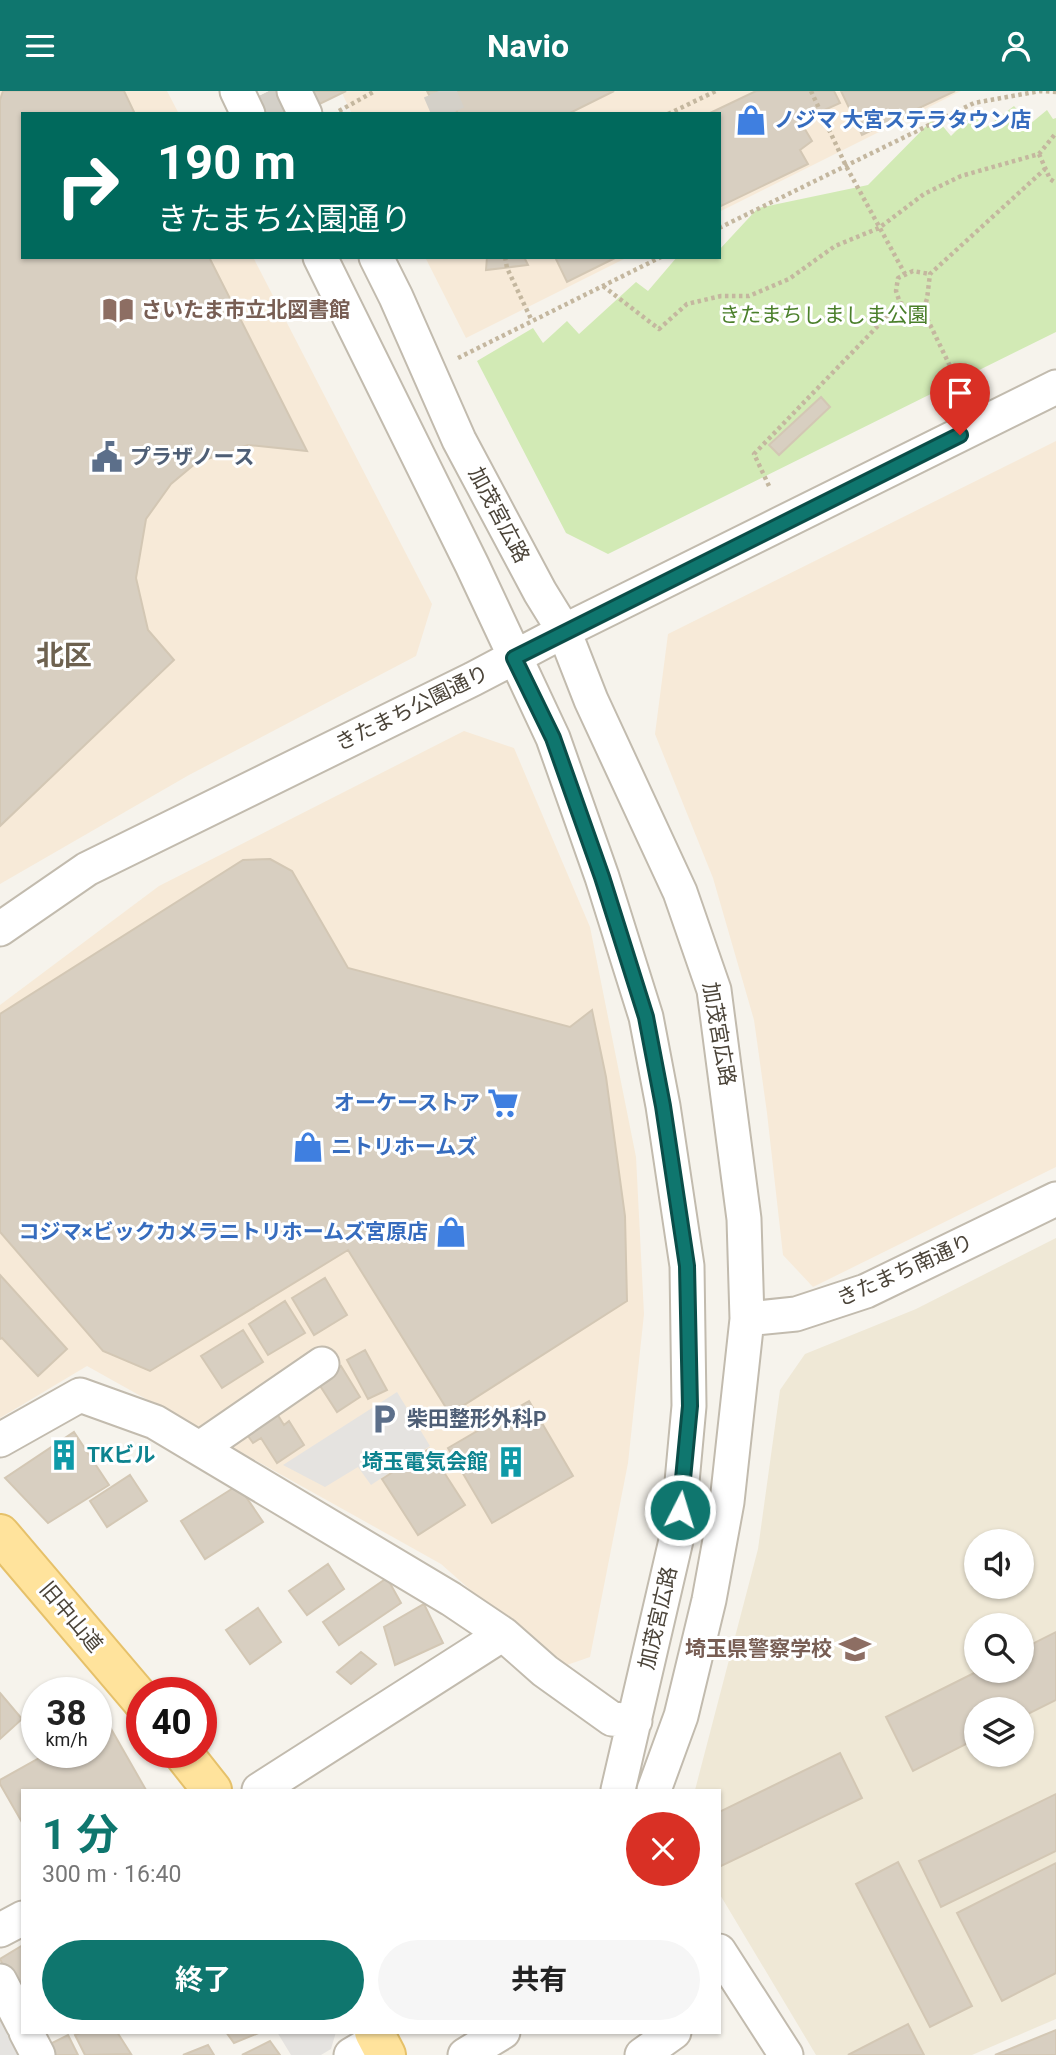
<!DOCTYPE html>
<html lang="ja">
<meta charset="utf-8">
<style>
:root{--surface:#fff;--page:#f6f6f6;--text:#222;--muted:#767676;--accent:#0f766e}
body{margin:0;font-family:Roboto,"Noto Sans JP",sans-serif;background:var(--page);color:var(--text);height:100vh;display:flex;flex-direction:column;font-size:26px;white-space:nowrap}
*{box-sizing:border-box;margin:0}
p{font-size:23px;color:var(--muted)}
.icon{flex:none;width:38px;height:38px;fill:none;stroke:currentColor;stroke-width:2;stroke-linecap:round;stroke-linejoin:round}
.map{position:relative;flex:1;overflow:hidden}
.sheet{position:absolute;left:21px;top:1698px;width:700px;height:245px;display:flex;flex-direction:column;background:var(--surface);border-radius:0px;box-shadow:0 2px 5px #0004}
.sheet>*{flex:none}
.guide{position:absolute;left:21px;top:21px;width:700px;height:147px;border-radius:0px;box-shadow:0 2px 5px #0004;background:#00695c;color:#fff;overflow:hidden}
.controls{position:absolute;left:964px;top:1438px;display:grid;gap:14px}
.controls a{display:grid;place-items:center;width:70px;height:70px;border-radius:50%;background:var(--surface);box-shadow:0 2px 5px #0004;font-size:35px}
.speed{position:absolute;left:21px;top:1586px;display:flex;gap:14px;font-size:35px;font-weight:700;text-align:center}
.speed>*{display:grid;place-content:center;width:91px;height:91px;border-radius:50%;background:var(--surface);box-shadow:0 2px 5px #0004;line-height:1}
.speed small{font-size:18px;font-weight:400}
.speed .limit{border:10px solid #d22;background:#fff;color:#111}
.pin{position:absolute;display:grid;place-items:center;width:60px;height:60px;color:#fff;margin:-72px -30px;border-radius:50% 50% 50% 0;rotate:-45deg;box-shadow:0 0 7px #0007}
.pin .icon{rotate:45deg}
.me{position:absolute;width:77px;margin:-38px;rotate:5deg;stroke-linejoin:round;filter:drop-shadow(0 0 5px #0008)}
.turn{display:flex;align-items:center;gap:24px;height:147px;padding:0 21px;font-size:32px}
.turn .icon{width:91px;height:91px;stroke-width:2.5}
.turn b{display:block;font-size:49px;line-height:60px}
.round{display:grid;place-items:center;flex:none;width:74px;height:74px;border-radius:37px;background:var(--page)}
.overview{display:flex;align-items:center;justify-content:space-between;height:119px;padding:0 21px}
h1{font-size:42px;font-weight:700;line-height:52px;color:var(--accent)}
.primary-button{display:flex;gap:14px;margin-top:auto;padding:14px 21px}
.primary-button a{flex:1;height:80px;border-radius:42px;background:var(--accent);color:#fff;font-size:28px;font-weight:700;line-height:80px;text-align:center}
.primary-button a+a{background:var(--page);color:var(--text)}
header{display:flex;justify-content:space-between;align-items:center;height:91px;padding:0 21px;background:var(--accent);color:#fff;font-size:32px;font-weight:700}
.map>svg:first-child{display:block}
.commercial{fill:#f7ead8}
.education{fill:#efe8d6;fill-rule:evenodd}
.green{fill:#d2eab5}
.parking{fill:#e5e3e0}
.building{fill:#d8cfc1;stroke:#d3c7b4;stroke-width:2}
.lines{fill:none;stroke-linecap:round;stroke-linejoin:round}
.minor-tunnel{stroke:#d4d0c8;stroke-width:33;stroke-dasharray:33 17;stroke-linecap:butt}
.minor-casing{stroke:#c2bbae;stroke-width:37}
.major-casing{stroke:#e6c16a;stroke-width:42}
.path{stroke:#c4b79f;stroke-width:4.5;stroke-dasharray:3.5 3.5;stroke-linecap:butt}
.minor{stroke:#fff;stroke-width:33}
.major{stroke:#ffe39c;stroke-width:38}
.route-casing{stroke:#0a4d48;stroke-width:18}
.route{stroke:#0f766e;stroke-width:12}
.labels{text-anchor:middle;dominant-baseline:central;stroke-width:6;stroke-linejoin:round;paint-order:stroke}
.shop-label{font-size:21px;font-weight:bold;fill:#366cbe;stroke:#fff;text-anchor:start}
.education-label{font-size:21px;font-weight:bold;fill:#785e54;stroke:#fff;text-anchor:start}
.park-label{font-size:21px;fill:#4a7f2a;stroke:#fff}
.service-label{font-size:21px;font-weight:bold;fill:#4e5e75;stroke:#fff;text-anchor:start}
.street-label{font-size:21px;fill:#4b4439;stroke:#fff}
.culture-label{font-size:21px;font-weight:bold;fill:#0d838f;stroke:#fff;text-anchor:start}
.district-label{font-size:28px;font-weight:bold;fill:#6e6250;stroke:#fff}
</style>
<header><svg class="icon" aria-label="menu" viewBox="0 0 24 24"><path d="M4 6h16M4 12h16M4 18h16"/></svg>Navio<svg class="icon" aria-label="person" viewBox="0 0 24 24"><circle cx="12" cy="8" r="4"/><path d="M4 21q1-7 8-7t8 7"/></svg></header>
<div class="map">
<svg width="1056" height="1964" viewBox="0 0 1056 1964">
<rect width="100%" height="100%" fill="#f6f3ec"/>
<!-- commercial -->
<path class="commercial" d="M0,0H167L179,23H23V166H253L432,513L416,565L189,684L0,793Z
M341,0H961L719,121V23H352Z
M425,166H628L466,247Z
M1056,350V1076L813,1196L783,1164L767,1022L754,929L713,787L655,643L668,543Z
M464,640L514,657L590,836L636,1066L644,1223L628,1372L590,1566L564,1575L526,1548L441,1473L87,1275L0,1327V914L159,795Z"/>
<!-- education -->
<path class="education" d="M1056,1147V1928L972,1964H816L719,1802V1699H695L758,1458L780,1299L805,1263L916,1218ZM976,1451H1022V1496H976ZM976,1535H1022V1580H976ZM976,1619H1022V1664H976Z"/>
<!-- green -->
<path class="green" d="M1014,15L1030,33L1047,19L1053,28L1056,27V241L608,463L566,442L477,270L533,237L543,252L567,230L579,243L636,191L648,200L677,166H719V159L758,117L868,94L935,26L951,45L973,23L985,37Z"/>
<!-- parking -->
<path class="parking" d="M397,1301L430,1355L371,1394L358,1376L325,1396L283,1374Z
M0,1915L24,1964H0Z
M277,1941H336L331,1958L321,1964H291Z"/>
<!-- building -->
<path class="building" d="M3,0H124L135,23H23V166H209L307,360L248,354L196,372L171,393L146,428L136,487L148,539L174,569L0,735V9Z
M272,0H346L299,23H225Z
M427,0H447L458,23H439Z
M447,0H614L568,23H458Z
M756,0H834L840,12L800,30L812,50L800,59L808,73L719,116V23H708Z
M841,0H955L862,44Z
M487,166H524L528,174L486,179Z
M555,166H617L567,191Z
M821,306L830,316L779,364L769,354Z
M270,768L292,780L348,877L570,936L592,919L606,986L625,1125L627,1210L450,1323L348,1159L150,1280L103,1260L0,1141V923L243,769Z
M0,1184L67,1258L38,1285L2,1247L0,1248Z
M325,1187L347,1224L314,1244L292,1207Z
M285,1210L305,1242L268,1264L249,1233Z
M243,1239L263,1271L222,1297L201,1265Z
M365,1259L387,1299L368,1308L347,1269Z
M341,1275L360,1306L337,1321L317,1290Z
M529,1310L573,1385L492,1432L448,1357Z
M274,1318L284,1334L289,1330L304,1354L277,1372L261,1347L253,1352L243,1338Z
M74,1341L109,1394L48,1432L5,1387Z
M429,1358L465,1414L418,1444L382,1388Z
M130,1384L147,1410L107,1436L90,1410Z
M238,1394L263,1431L205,1468L181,1430Z
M328,1473L344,1498L307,1524L289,1500Z
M387,1487L401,1512L339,1554L323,1531Z
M424,1513L443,1552L395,1574L384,1536Z
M258,1517L281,1551L250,1573L226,1539Z
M1056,1541V1609L1022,1626V1619H976V1648L913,1680L886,1626L978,1580H1022V1558Z
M361,1561L376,1573L351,1593L337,1581Z
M0,1602L22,1628L0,1648Z
M106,1629L146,1699H23V1733L0,1693V1689L50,1661H96V1635Z
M840,1662L862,1707L719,1776V1721Z
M1056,1703V1760L941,1816L919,1770Z
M898,1771L972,1915L930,1936L856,1793Z
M1056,1772V1882L1002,1910L957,1822Z
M23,1854V1893L14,1897L0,1868Z
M908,1933L924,1964H848Z
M1056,1939V1964H995Z
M83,1941H117L131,1963L85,1964L75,1944Z
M226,1941H261L234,1952Z
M68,1944L78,1964H45L42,1957Z
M270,1950L280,1964H242Z
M208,1954L214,1964H183Z"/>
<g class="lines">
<!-- minor-tunnel -->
<path class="minor-tunnel" d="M439,0L449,23
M260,23L306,0"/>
<defs>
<path id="minor" d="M237,0L248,23
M294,0L305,23
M320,166L472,474L553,647L602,786L646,926L663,1015L687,1175L689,1315L677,1445L618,1699
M376,166L396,206L459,349L540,501L564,540L591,609L680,801L714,899L744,1128L747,1228L727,1411L709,1509L681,1625L654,1699
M0,838L87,778L473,588L564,540L1056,296
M747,1228L796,1223L866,1200L1056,1108
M0,1349L80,1304L155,1331L451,1508L503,1543L545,1580L612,1628L635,1630
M200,1357L322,1273
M259,1699L503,1543
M0,1839L23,1827
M719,1860L786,1964
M0,1890L23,1934
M26,1941L38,1964
M351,1964L378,1948
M465,1964L503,1941
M642,1964L674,1941"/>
<path id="major" d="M0,1443L142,1610
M182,1661L212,1699
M374,1941L386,1964"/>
</defs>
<!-- minor casing -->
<use href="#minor" class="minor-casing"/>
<!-- major casing -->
<use href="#major" class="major-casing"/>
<!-- path -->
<path class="path" d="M811,0L846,75L905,183
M339,20L375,0
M668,23L716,0
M1039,63L1050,88L1056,92
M719,137L974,12L1040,0L1056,1
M505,166L507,177L532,230
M603,195L659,238L687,213L721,205H749L789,188L835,155L879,137L924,103L961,85L1039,63L1056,42
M923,219L900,212L896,200L898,187L913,180L930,183
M458,267L661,166
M962,300L923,219L927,208L930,183L1045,78
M769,395L754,363L900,212"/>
<!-- minor -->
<use href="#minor" class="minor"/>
<!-- major -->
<use href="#major" class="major"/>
</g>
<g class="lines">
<defs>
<path id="route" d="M680,1419L690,1315L687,1175L663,1015L646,926L602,786L553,647L514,567L960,344"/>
</defs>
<!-- route casing -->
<use href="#route" class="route-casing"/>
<!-- route -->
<use href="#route" class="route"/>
</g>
<!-- icons -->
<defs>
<symbol id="shop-bare" viewBox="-9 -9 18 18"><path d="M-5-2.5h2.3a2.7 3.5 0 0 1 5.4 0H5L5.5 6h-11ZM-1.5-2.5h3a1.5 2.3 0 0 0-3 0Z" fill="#3f7fe0" stroke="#fff" stroke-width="2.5" paint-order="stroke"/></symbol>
<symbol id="library-bare" viewBox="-9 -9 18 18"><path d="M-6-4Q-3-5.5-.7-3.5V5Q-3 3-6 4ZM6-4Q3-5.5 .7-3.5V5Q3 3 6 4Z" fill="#8d6e63" stroke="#fff" stroke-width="2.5" paint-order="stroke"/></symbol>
<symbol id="civic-bare" viewBox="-9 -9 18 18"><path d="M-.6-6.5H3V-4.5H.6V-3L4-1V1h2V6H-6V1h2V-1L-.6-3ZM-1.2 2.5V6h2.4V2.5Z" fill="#5c6f8a" stroke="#fff" stroke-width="2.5" paint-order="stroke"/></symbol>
<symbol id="supermarket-bare" viewBox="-9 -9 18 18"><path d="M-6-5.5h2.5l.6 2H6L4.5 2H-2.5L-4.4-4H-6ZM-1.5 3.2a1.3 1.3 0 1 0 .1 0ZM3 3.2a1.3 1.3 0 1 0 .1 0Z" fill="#3f7fe0" stroke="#fff" stroke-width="2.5" paint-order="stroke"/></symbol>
<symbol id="parking-bare" viewBox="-9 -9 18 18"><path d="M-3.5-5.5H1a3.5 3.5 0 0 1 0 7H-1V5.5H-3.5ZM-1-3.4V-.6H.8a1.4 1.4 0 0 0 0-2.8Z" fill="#5c6f8a" stroke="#fff" stroke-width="2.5" paint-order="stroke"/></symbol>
<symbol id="building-bare" viewBox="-9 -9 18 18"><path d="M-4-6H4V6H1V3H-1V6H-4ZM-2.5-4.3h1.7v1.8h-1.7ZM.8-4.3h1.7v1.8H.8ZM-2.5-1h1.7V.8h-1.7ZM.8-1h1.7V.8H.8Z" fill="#0f9aa8" stroke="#fff" stroke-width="2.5" paint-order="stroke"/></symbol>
<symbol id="school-bare" viewBox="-9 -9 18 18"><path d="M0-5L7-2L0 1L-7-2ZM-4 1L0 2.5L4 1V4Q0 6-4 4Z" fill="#8d6e63" stroke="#fff" stroke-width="2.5" paint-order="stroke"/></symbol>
</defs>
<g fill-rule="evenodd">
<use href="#shop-bare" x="729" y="7" width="44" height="44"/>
<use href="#library-bare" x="96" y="197" width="44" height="44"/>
<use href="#civic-bare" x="85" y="344" width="44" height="44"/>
<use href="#supermarket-bare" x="481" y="990" width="44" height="44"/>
<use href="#shop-bare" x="286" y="1034" width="44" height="44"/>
<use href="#shop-bare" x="429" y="1119" width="44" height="44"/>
<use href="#parking-bare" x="362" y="1306" width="44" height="44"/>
<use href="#building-bare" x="42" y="1342" width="44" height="44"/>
<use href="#building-bare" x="489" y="1349" width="44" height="44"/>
<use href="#school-bare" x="833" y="1536" width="44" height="44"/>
</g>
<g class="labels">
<!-- shop labels -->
<g class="shop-label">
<text x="774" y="29">ノジマ 大宮ステラタウン店</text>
<text x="480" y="1012" text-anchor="end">オーケーストア</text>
<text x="331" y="1056">ニトリホームズ</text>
<text x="428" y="1141" text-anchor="end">コジマ×ビックカメラニトリホームズ宮原店</text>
</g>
<!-- education labels -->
<g class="education-label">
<text x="141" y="219">さいたま市立北図書館</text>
<text x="832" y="1558" text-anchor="end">埼玉県警察学校</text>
</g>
<!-- park labels -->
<g class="park-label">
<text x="824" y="224">きたまちしましま公園</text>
</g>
<!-- service labels -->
<g class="service-label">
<text x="130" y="366">プラザノース</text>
<text x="407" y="1328">柴田整形外科P</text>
</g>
<!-- street labels -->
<g class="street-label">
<text transform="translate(499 424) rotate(62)">加茂宮広路</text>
<text transform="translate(412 617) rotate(-26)">きたまち公園通り</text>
<text transform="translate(719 943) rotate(80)">加茂宮広路</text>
<text transform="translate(905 1179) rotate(-24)">きたまち南通り</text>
<text transform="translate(71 1526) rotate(50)">旧中山道</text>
<text transform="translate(658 1527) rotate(-77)">加茂宮広路</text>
</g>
<!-- culture labels -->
<g class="culture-label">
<text x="87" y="1364">TKビル</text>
<text x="488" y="1371" text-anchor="end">埼玉電気会館</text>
</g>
<!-- district labels -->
<g class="district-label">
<text x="64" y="564">北区</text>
</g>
</g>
</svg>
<div class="controls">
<a><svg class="icon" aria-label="sound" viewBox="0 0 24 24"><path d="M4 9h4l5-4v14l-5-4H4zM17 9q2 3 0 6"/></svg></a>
<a><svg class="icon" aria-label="search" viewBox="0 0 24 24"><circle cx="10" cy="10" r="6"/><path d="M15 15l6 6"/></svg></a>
<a><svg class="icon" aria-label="layers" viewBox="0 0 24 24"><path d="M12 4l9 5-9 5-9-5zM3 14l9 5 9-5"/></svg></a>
</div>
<div class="speed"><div>38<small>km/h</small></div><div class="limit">40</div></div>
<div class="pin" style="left:960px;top:344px;background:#d93025"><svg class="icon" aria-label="arrive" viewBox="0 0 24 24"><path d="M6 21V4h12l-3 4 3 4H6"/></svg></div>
<svg class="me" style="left:680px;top:1419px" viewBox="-20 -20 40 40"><circle r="17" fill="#0f766e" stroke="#fff" stroke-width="3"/><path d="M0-11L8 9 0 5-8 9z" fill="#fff"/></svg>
<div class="guide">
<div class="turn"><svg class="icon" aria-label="right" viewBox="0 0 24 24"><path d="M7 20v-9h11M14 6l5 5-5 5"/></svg><div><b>190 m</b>きたまち公園通り</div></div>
</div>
<section class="sheet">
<div class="overview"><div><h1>1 分</h1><p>300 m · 16:40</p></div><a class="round" style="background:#d93025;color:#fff"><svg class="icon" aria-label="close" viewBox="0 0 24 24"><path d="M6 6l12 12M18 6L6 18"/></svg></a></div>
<div class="primary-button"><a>終了</a><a>共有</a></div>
</section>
</div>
